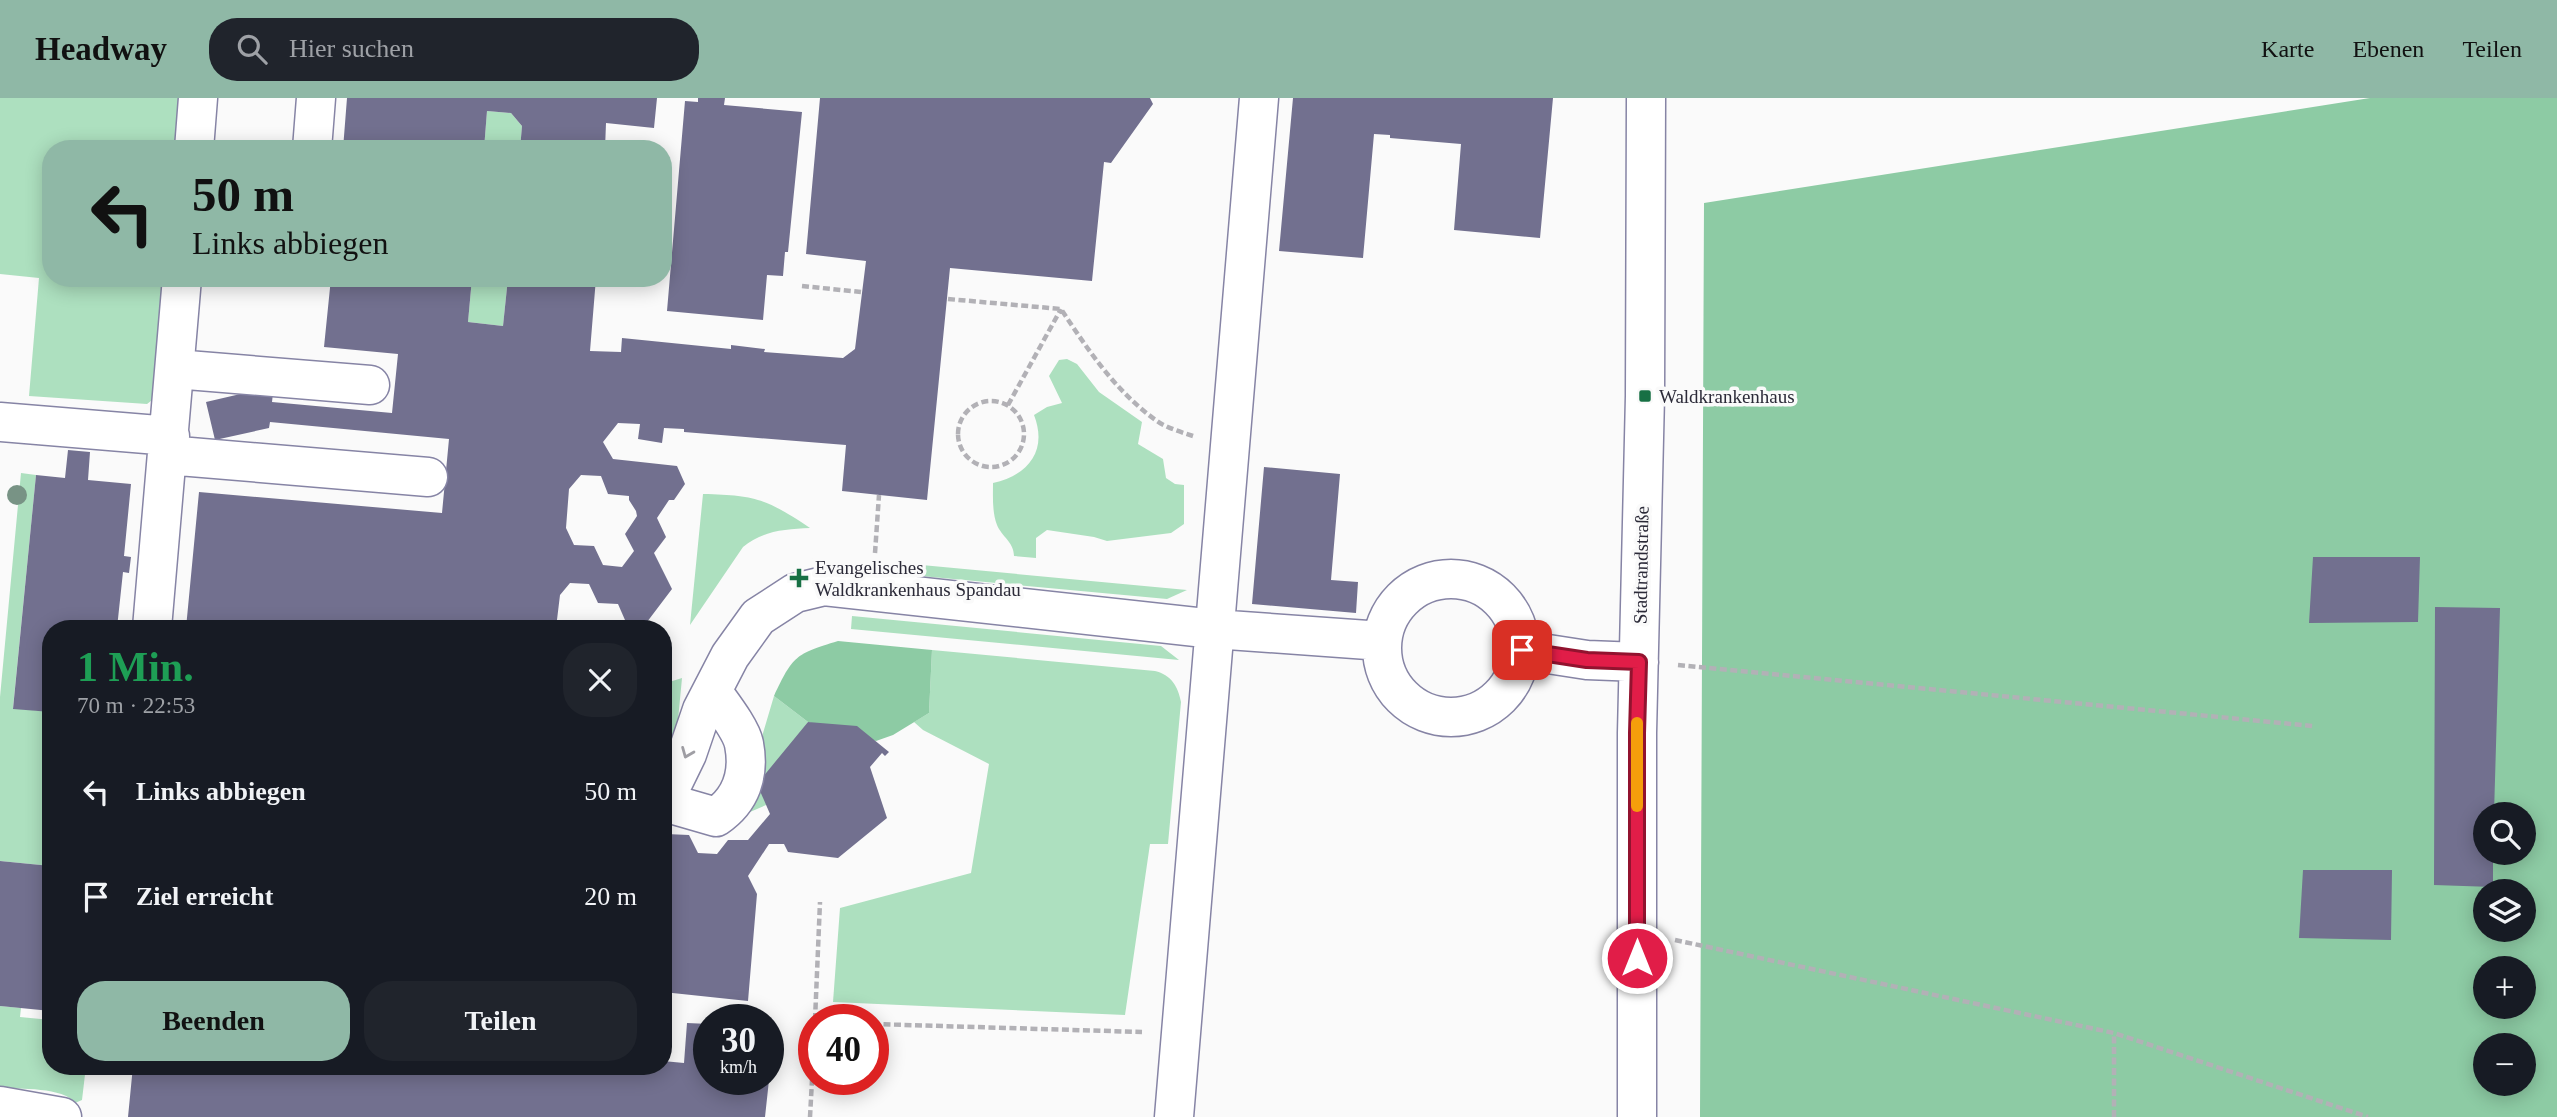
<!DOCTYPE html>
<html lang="de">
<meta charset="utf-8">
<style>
:root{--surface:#171b24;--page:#20242c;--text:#f1f3f6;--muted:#9ea1a6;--accent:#8fb8a6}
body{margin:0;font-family:Georgia,serif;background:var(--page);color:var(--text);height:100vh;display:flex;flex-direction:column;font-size:26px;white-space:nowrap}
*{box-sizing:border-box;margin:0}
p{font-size:23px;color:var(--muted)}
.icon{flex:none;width:38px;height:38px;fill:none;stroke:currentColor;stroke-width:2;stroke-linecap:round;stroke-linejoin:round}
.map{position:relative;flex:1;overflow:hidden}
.side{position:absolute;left:42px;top:522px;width:630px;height:455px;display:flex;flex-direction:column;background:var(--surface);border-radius:28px;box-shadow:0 4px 18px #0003}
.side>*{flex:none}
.top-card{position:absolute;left:42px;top:42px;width:630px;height:147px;border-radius:28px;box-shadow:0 4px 18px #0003;background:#8fb8a6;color:#111;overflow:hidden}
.tools{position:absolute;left:2473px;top:704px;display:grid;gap:14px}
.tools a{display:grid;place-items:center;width:63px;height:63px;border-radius:50%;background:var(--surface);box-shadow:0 4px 18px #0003;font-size:35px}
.speed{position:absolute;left:693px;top:906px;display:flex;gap:14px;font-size:35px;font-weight:700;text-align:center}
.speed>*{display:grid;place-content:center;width:91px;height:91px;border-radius:50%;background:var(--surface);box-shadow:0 4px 18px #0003;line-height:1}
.speed small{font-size:18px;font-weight:400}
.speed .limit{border:10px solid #d22;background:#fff;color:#111}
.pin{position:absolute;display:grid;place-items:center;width:60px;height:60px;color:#fff;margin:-30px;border-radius:14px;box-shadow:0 4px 10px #0006}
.me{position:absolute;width:77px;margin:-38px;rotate:0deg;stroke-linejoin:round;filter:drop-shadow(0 0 5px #0008)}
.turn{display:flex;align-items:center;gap:24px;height:147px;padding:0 35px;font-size:32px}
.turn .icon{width:91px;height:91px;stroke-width:2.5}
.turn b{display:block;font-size:49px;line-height:60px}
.round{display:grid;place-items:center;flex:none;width:74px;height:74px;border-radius:28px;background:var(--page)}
.headline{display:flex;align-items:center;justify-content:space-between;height:119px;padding:0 35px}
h1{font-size:42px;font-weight:800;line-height:52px;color:#1e9e55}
.action{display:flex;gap:14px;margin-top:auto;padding:14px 35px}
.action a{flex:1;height:80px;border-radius:28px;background:var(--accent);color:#111;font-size:28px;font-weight:800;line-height:80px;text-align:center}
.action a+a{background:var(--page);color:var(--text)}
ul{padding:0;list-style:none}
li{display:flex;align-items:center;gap:21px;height:105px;padding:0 35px}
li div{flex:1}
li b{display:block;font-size:26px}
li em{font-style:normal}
header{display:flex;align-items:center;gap:42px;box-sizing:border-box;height:98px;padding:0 35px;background:var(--accent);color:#111}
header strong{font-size:33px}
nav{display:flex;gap:38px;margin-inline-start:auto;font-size:24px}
.search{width:490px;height:63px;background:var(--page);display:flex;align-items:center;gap:18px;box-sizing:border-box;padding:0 24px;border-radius:28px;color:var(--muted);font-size:26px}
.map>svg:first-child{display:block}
.green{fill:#ade0bf}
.forest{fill:#8dcba4;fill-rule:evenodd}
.building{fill:#72708f;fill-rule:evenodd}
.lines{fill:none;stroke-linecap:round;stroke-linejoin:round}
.minor-casing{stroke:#8684a5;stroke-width:41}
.path{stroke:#b2b1b6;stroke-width:4.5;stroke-dasharray:7 3.5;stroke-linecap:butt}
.minor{stroke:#fff;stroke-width:38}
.tree{fill:#789385}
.oneway{stroke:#a09fa5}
.route-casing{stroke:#92132f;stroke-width:18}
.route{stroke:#e11d48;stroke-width:12}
.slow{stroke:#f59e0b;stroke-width:12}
.poi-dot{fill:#177044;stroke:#fafafa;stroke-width:2.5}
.labels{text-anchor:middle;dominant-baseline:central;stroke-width:7;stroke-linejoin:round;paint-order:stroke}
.poi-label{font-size:19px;fill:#2b2a38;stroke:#fafafa;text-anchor:start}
.street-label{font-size:19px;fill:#2b2a38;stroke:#fafafa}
</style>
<header>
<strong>Headway</strong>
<div class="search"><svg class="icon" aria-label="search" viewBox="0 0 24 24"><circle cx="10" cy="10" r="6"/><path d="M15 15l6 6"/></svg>Hier suchen</div>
<nav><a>Karte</a><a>Ebenen</a><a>Teilen</a></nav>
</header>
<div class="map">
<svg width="2557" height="1019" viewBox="0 0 2557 1019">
<rect width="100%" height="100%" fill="#fafafa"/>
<!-- green -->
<path class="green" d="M0,0H189L185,51H51V180H172L160,296L147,306L29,298L39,180L0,176Z
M487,13L511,15L522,28L520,51H484Z
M472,180H508L503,228L468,224Z
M1067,261L1077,266L1099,294L1142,324L1138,346L1163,361L1166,380L1175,386L1184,387V426L1171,435L1107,443L1094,439L1047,432L1036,440V460L1014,458C1014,444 1002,439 997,427C992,414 993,399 993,385C1028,377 1048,353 1034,317L1047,309L1062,305L1049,278L1059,262Z
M21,375L36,377L13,610L51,614V768L0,763V599Z
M703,396C755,397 767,401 810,430C785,431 762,433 743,449L690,527Z
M911,466L1187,492L1167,501L910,477Z
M852,518L1161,548L1179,562L851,531Z
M932,552L1155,573C1171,577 1178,588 1181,604L1168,746H1150L1125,917L833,904L840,810L971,775L989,666L923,632L914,624L929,615Z
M682,580L674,664L663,676V586Z
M774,598L808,624L766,707L750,714L753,669Z
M0,908L21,910L20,919L51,922V968H86L82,1002L75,1005C64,989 19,991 0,990Z"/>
<!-- forest -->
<path class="forest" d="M2370,0H2557V1019H1700L1704,105ZM2485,716H2524V754H2485ZM2485,793H2524V831H2485ZM2485,870H2524V908H2485ZM2485,947H2524V985H2485Z
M838,543L932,552L929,615L893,637L876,643L808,624L774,598C793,558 795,556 838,543Z"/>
<!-- building -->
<path class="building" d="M347,0H657L654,30L606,25L605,51H520L522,28L511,15L487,13L484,51H343Z
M698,0H725L724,7L802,14L788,154H785L783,178L767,177L763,222L667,213L685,3L698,4Z
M820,0H1150L1153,6L1111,65L1104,64L1092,183L950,170L927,402L842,393L846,347L684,334V331L664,330L662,345L638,341L640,326L618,325L603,344L613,361L677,368L685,386L674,402H669L657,420L666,439L654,455L672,491L647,524L650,530H619L625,522L618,506L598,505L589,486L570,485L560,497L556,530H186L199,394L442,415L449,341L270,324L269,330L215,342L206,304L249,294L273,295L272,304L392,315L398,256L324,249L331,180H472L468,224L503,228L508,180H596L590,253L621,254L622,240L731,251V247L765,251L764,254L843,260L855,251L866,163L806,156ZM581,377L601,378L608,396L629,398V402L636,413L637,418L625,436L634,453L622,469L603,467L594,448L574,447L566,430L569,391Z
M1293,0H1553L1540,140L1454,132L1461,46L1390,40V37L1374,36L1363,160L1279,153Z
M68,352L90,354L88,382L131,386L124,458L131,459L129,475L123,474L117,530H51V614L13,611L36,377L65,380Z
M1264,369L1340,376L1331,482L1358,484L1356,515L1252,506Z
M2313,459H2420L2418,524L2309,525Z
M2435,509L2500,510L2494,716H2485V754H2493V789L2434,787Z
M808,624L857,628L889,654L885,658L882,655L870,669L887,720L838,760L788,754L784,746H769L748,778L757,796L748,903L663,894V740L666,736L689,737L698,755L717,756L728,742H748L770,716L757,686Z
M0,763L51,768V913L0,908Z
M2303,772H2392L2391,842L2299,840Z
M2478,808L2485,809V825L2477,824Z
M687,925L709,926V982H769L765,1019H128L133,968H269L341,974V968H663V963L684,965Z
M768,932H773L770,968H768Z"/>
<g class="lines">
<defs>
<path id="minor" d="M194,51L198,0
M312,51L316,0
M175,271L370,287
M0,324L170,338
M167,357L428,379
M1382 550a69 69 0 1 1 138 0a69 69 0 1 1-138 0Z
M152,530L182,180
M1522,552L1587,562L1639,564
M712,593C721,606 741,631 744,646C750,677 741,702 716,719L671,706L667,697L687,656L702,612L730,558L758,519L795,495L824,488L1214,531L1382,543
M0,1008L62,1019
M1174,1019L1259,0
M1637,1019V635L1645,298L1646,0"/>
</defs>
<!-- minor casing -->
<use href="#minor" class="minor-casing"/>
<!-- path -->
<path class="path" d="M802,188L861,194
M948,201L1061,211C1088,252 1116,294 1157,323C1167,330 1181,334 1193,338
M958 336a33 33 0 1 1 66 0a33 33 0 1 1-66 0Z
M1008,307L1061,211
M875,455L879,397
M1678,567L2313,628
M1675,842L2114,935L2368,1019
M815,922L820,804
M873,926L1142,934
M810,1019L814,945
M2114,1019V935"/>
<!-- minor -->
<use href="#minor" class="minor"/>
</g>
<!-- trees -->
<circle class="tree" cx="17" cy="397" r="10"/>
<!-- one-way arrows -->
<defs><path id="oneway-chevron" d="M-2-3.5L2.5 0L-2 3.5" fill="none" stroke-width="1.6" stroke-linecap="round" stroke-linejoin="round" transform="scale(1.75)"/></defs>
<use class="oneway" href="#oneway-chevron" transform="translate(687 655) rotate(112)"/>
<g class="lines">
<defs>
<path id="route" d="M1522,552L1587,562L1639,564L1637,635V860"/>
</defs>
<!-- route casing -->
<use href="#route" class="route-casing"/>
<!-- route -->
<use href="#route" class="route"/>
<!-- slow -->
<path class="slow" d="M1637,708V625"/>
</g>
<!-- markers -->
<g class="poi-dot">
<rect x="1638" y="291" width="14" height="14" rx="3.5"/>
<path d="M795.5 469.5h7v7h7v7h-7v7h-7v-7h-7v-7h7z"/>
</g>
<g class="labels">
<!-- poi labels -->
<g class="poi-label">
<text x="1659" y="298">Waldkrankenhaus</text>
<text x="815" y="469">Evangelisches<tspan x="815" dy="22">Waldkrankenhaus Spandau</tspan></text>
</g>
<!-- street labels -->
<g class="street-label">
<text transform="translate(1641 467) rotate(-89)">Stadtrandstraße</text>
</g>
</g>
</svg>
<div class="tools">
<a><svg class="icon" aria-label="search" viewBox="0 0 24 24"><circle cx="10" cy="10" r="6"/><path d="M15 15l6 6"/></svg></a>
<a><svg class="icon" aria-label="layers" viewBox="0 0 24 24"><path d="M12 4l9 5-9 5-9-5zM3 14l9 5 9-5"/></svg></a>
<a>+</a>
<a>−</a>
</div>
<div class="speed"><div>30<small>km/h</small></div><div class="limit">40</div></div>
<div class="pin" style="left:1522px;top:552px;background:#d93025"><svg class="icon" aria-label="arrive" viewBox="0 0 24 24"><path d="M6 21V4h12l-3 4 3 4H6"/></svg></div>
<svg class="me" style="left:1637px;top:860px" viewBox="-20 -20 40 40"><circle r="17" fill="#e11d48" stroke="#fff" stroke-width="3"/><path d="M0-11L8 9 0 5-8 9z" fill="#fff"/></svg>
<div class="top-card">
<div class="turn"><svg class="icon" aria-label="left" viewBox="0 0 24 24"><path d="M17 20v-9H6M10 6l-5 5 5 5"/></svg><div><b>50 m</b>Links abbiegen</div></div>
</div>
<section class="side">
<div class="headline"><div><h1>1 Min.</h1><p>70 m · 22:53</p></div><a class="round"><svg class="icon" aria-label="close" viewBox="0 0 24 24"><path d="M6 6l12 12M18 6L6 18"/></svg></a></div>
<ul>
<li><svg class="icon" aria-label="left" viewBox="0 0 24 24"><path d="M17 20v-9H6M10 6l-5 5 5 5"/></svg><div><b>Links abbiegen</b></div><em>50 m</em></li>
<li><svg class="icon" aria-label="arrive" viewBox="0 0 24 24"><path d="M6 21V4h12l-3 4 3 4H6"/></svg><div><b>Ziel erreicht</b></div><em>20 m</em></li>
</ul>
<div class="action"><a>Beenden</a><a>Teilen</a></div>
</section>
</div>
